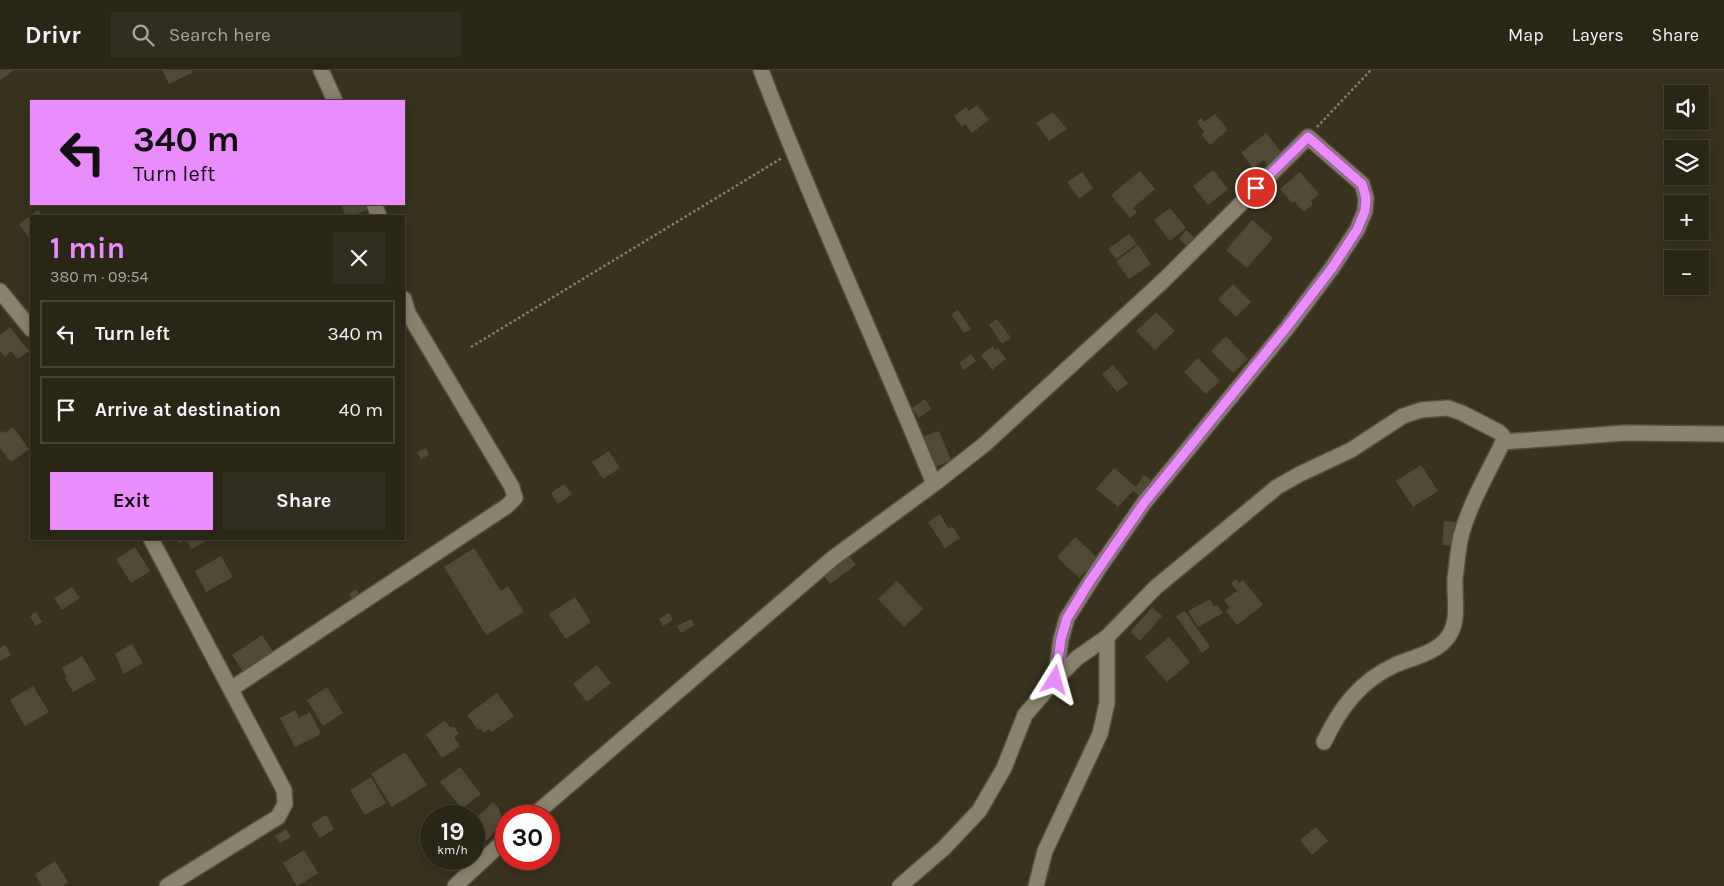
<!DOCTYPE html>
<meta charset="utf-8">
<style>
:root{--surface:#2a2616;--page:#322e1f;--text:#f1f3f6;--muted:#a5a5a1;--line:#464335;--accent:#ea8dfc}
body{margin:0;font-family:Karla,sans-serif;background:var(--page);color:var(--text);height:100vh;display:flex;flex-direction:column;font-size:19px;white-space:nowrap}
*{box-sizing:border-box;margin:0}
p{font-size:16px;color:var(--muted)}
.icon{flex:none;width:28px;height:28px;fill:none;stroke:currentColor;stroke-width:2;stroke-linecap:round;stroke-linejoin:round}
.map{position:relative;flex:1;overflow:hidden}
.panel{position:absolute;left:30px;top:145px;width:375px;height:325px;display:flex;flex-direction:column;background:var(--surface);border-radius:0px;box-shadow:0 2px 12px #0003,0 0 0 1px var(--line)}
.panel>*{flex:none}
.guide{position:absolute;left:30px;top:30px;width:375px;height:105px;border-radius:0px;box-shadow:0 2px 12px #0003,0 0 0 1px var(--line);background:#ea8dfc;color:#111;overflow:hidden}
.tools{position:absolute;left:1664px;top:15px;display:grid;gap:10px}
.tools a{display:grid;place-items:center;width:45px;height:45px;border-radius:0px;background:var(--surface);box-shadow:0 2px 12px #0003,0 0 0 1px var(--line);font-size:25px}
.speed{position:absolute;left:420px;top:735px;display:flex;gap:10px;font-size:25px;font-weight:700;text-align:center}
.speed>*{display:grid;place-content:center;width:65px;height:65px;border-radius:50%;background:var(--surface);box-shadow:0 2px 12px #0003,0 0 0 1px var(--line);line-height:1}
.speed small{font-size:12px;font-weight:400}
.speed .limit{border:8px solid #d22;background:#fff;color:#111}
.pin{position:absolute;display:grid;place-items:center;width:42px;height:42px;color:#fff;margin:-21px;border:2px solid #fff;border-radius:50%;box-shadow:0 1px 5px #0007}
.me{position:absolute;width:55px;margin:-28px;rotate:8deg;stroke-linejoin:round;filter:drop-shadow(0 0 4px #0008)}
.turn{display:flex;align-items:center;gap:18px;height:105px;padding:0 20px;font-size:22px}
.turn .icon{width:65px;height:65px;stroke-width:2.5}
.turn b{display:block;font-size:35px;line-height:42px}
.round{display:grid;place-items:center;flex:none;width:52px;height:52px;border-radius:0px;background:var(--page)}
.summary{display:flex;align-items:center;justify-content:space-between;height:85px;padding:0 20px}
h1{font-size:30px;font-weight:700;line-height:38px;color:var(--accent)}
.primary-button{display:flex;gap:10px;margin-top:auto;padding:10px 20px}
.primary-button a{flex:1;height:58px;border-radius:0px;background:var(--accent);color:#111;font-size:20px;font-weight:700;line-height:58px;text-align:center}
.primary-button a+a{background:var(--page);color:var(--text)}
ul{padding:0;list-style:none}
li{display:flex;align-items:center;gap:15px;height:68px;margin:0 10px 8px;padding:0 10px;border:2px solid var(--line);border-radius:0px}
li div{flex:1}
li b{display:block;font-size:19px}
li em{font-style:normal}
header{display:flex;align-items:center;gap:30px;box-sizing:border-box;height:70px;padding:0 25px;background:var(--surface);border-bottom:1px solid var(--line)}
header strong{font-size:24px}
nav{display:flex;gap:28px;margin-inline-start:auto;font-size:18px}
.search{width:350px;height:45px;background:var(--page);display:flex;align-items:center;gap:12px;box-sizing:border-box;padding:0 18px;border-radius:0px;color:var(--muted);font-size:19px}
.map>svg:first-child{display:block}
.building{fill:#514b36}
.lines{fill:none;stroke-linecap:round;stroke-linejoin:round}
.minor-casing{stroke:#544f3e;stroke-width:18}
.path{stroke:#868171;stroke-width:2.5;stroke-dasharray:2.5 2.5;stroke-linecap:butt}
.minor{stroke:#89826c;stroke-width:15}
.route-casing{stroke:#985ca4;stroke-width:12}
.route{stroke:#ea8dfc;stroke-width:9}
</style>
<header>
<strong>Drivr</strong>
<div class="search"><svg class="icon" aria-label="search" viewBox="0 0 24 24"><circle cx="10" cy="10" r="6"/><path d="M15 15l6 6"/></svg>Search here</div>
<nav><a>Map</a><a>Layers</a><a>Share</a></nav>
</header>
<div class="map">
<svg width="1724" height="816" viewBox="0 0 1724 816">
<rect width="100%" height="100%" fill="#38321e"/>
<!-- building -->
<path class="building" d="M0,0H14L0,11Z
M162,0H192L193,2L169,14Z
M977,35L989,50L972,63L965,54L962,57L954,46L966,37L969,41Z
M1053,42L1067,59L1049,71L1036,53Z
M1215,44L1228,60L1210,75L1201,64L1204,62L1197,52L1201,48L1204,52Z
M1266,63L1282,83L1267,94L1264,90L1253,98L1241,83Z
M1213,100L1228,119L1208,135L1193,116Z
M1140,101L1155,119L1133,138L1137,142L1130,148L1111,125Z
M1082,102L1093,118L1079,129L1067,112Z
M1300,102L1319,124L1311,131L1313,134L1304,142L1294,131L1292,133L1280,119Z
M344,134H364L367,140L352,146H346L341,135Z
M1170,138L1186,158L1170,171L1154,150Z
M38,140L43,146H31V170L19,154Z
M1252,150L1273,168L1247,198L1226,180Z
M1186,160L1197,170L1189,178L1179,169Z
M1129,164L1137,174L1116,189L1108,179Z
M1138,175L1151,194L1129,209L1116,191Z
M1233,214L1251,232L1236,247L1218,229Z
M958,240L971,259L964,263L951,244Z
M1156,242L1175,261L1155,280L1136,261Z
M997,249L1011,268L1002,274L989,255Z
M10,257L29,281L18,289L11,281L5,287L0,281V265Z
M1226,266L1248,289L1233,303L1211,281Z
M993,276L995,280L998,278L1006,289L992,300L981,285Z
M971,284L976,291L964,300L959,293Z
M1198,288L1220,311L1206,324L1184,302Z
M1113,295L1128,313L1117,322L1102,304Z
M925,329L931,339L919,348L912,338Z
M13,357L29,379L11,392L0,378V363L3,361L5,363Z
M939,361L951,390L935,397L922,367Z
M426,378L429,385L421,389L417,382Z
M609,381L620,398L603,409L592,392Z
M1421,395L1438,421L1413,437L1396,411Z
M1114,398L1136,417L1144,405L1155,413L1143,429L1133,421L1118,437L1096,419Z
M564,414L572,424L558,434L551,423Z
M940,444L948,458L953,457L960,468L945,478L928,452Z
M1444,451L1457,452L1455,476L1442,475Z
M1075,467L1098,488L1079,508L1057,487Z
M177,469H210L191,479L186,469L179,473Z
M135,477L150,501L131,513L116,489Z
M474,478L501,521L508,516L524,542L486,565L444,497Z
M848,484L856,495L830,514L822,503Z
M221,486L233,507L206,522L195,501Z
M1236,509L1239,513L1243,510L1263,535L1237,555L1226,541L1230,538L1224,530L1237,521L1231,513Z
M897,511L923,539L904,557L878,529Z
M72,517L80,528L62,540L54,528Z
M356,519L363,529L355,534L349,524Z
M575,527L591,552L566,569L549,544Z
M1210,529L1214,537L1217,535L1223,543L1198,557L1188,541Z
M1152,537L1162,546L1140,571L1130,562Z
M1185,541L1210,577L1202,583L1176,546Z
M36,542L42,552L36,556L30,546Z
M669,543L673,550L663,556L659,549Z
M691,549L694,555L681,563L677,556Z
M262,565L274,583L244,603L232,585Z
M1169,567L1190,592L1167,612L1145,587Z
M132,574L143,593L124,604L115,584Z
M5,575L11,585L0,591V578Z
M82,586L96,609L73,622L65,608L67,607L62,598Z
M597,595L611,613L587,632L573,614Z
M33,616L49,642L25,656L10,630Z
M327,617L343,643L323,656L307,630Z
M497,623L514,646L492,662L489,659L484,663L480,658L478,660L467,645Z
M295,640L299,648L310,642L321,664L295,677L280,648Z
M445,650L450,657H454L459,664L454,667L460,676L442,688L426,664Z
M405,682L427,715L392,737L371,704Z
M460,697L481,724L462,739L440,712Z
M371,707L386,733L365,745L350,720Z
M493,732L499,739L506,759L501,763L498,759L486,771L474,758V750Z
M326,745L334,759L320,768L311,754Z
M1316,757L1328,771L1312,785L1300,770Z
M286,759L291,767L280,773L275,766Z
M304,780L318,803L297,816L283,793Z
M55,791L68,812L63,816H42L35,804Z"/>
<g class="lines">
<defs>
<path id="minor" d="M321,0L335,31
M761,0C814,140 878,276 934,414
M374,134L379,146
M0,221L31,259
M1503,372L1624,363L1724,364
M151,469L284,720L285,734L278,747L167,816
M231,619L507,436L515,428L512,417L408,243L404,229
M533,746L833,488L934,414L985,374L1163,211L1308,67L1362,114L1366,128L1365,141L1357,160L1332,198L1287,258L1144,433L1099,498L1067,548L1061,569L1055,610L1077,588L1107,567L1156,517L1277,417L1300,404L1351,380L1403,346L1421,340L1448,338L1462,343L1499,362L1503,366V372C1488,403 1470,433 1461,466C1458,479 1457,494 1455,508C1454,527 1460,551 1448,567C1437,583 1411,588 1395,595C1360,611 1340,638 1324,672
M455,816L506,769
M900,816L944,778L979,741L1004,698L1025,645L1055,610
M1036,816L1045,781L1100,664L1107,633V567"/>
</defs>
<!-- minor casing -->
<use href="#minor" class="minor-casing"/>
<!-- path -->
<path class="path" d="M1317,57L1371,0
M471,277L782,88"/>
<!-- minor -->
<use href="#minor" class="minor"/>
</g>
<g class="lines">
<defs>
<path id="route" d="M1055,610L1061,569L1067,548L1090,511L1144,433L1286,258L1332,198L1357,160L1365,141L1366,128L1362,114L1308,67L1256,118"/>
</defs>
<!-- route casing -->
<use href="#route" class="route-casing"/>
<!-- route -->
<use href="#route" class="route"/>
</g>
</svg>
<div class="tools">
<a><svg class="icon" aria-label="sound" viewBox="0 0 24 24"><path d="M4 9h4l5-4v14l-5-4H4zM17 9q2 3 0 6"/></svg></a>
<a><svg class="icon" aria-label="layers" viewBox="0 0 24 24"><path d="M12 4l9 5-9 5-9-5zM3 14l9 5 9-5"/></svg></a>
<a>+</a>
<a>−</a>
</div>
<div class="speed"><div>19<small>km/h</small></div><div class="limit">30</div></div>
<div class="pin" style="left:1256px;top:118px;background:#d93025"><svg class="icon" aria-label="arrive" viewBox="0 0 24 24"><path d="M6 21V4h12l-3 4 3 4H6"/></svg></div>
<svg class="me" style="left:1055px;top:610px" viewBox="-20 -20 40 40"><path d="M0-17L14 15 0 8-14 15z" fill="#ea8dfc" stroke="#fff" stroke-width="4"/></svg>
<div class="guide">
<div class="turn"><svg class="icon" aria-label="left" viewBox="0 0 24 24"><path d="M17 20v-9H6M10 6l-5 5 5 5"/></svg><div><b>340 m</b>Turn left</div></div>
</div>
<section class="panel">
<div class="summary"><div><h1>1 min</h1><p>380 m · 09:54</p></div><a class="round"><svg class="icon" aria-label="close" viewBox="0 0 24 24"><path d="M6 6l12 12M18 6L6 18"/></svg></a></div>
<ul>
<li><svg class="icon" aria-label="left" viewBox="0 0 24 24"><path d="M17 20v-9H6M10 6l-5 5 5 5"/></svg><div><b>Turn left</b></div><em>340 m</em></li>
<li><svg class="icon" aria-label="arrive" viewBox="0 0 24 24"><path d="M6 21V4h12l-3 4 3 4H6"/></svg><div><b>Arrive at destination</b></div><em>40 m</em></li>
</ul>
<div class="primary-button"><a>Exit</a><a>Share</a></div>
</section>
</div>
